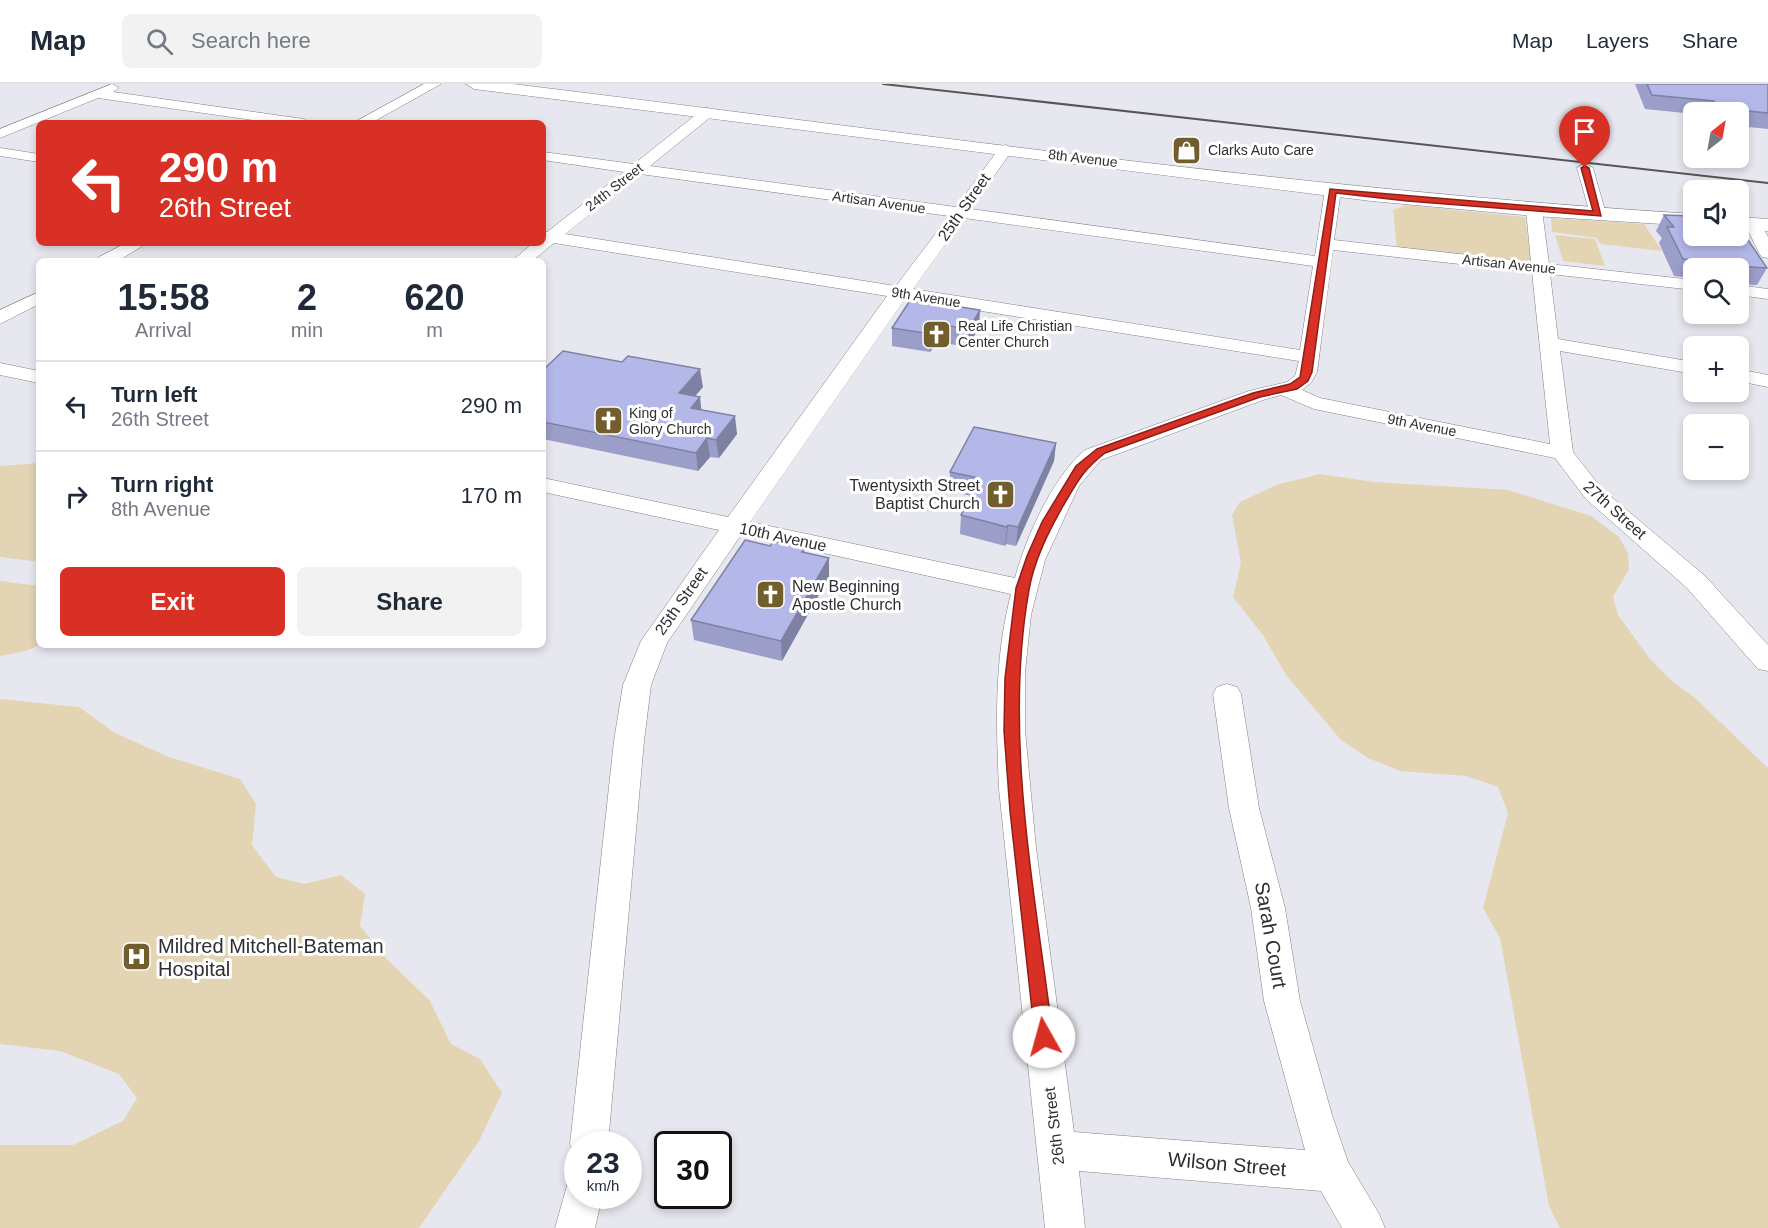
<!DOCTYPE html>
<meta charset="utf-8">
<style>
:root{--surface:#fff;--page:#f2f2f3;--text:#1f2937;--muted:#747a83;--line:#e0e1e3;--accent:#d93025}
body{margin:0;font-family:Arial,sans-serif;background:var(--page);color:var(--text);height:100vh;display:flex;flex-direction:column;font-size:22px;white-space:nowrap}
*{box-sizing:border-box;margin:0}
p{font-size:20px;color:var(--muted)}
.icon{flex:none;width:33px;height:33px;fill:none;stroke:currentColor;stroke-width:2;stroke-linecap:round;stroke-linejoin:round}
.map{position:relative;flex:1;overflow:hidden}
.drawer{position:absolute;left:36px;top:174px;width:510px;height:390px;display:flex;flex-direction:column;background:var(--surface);border-radius:9px;box-shadow:0 3px 9px #0003}
.drawer>*{flex:none}
.guide{position:absolute;left:36px;top:36px;width:510px;height:126px;border-radius:9px;box-shadow:0 3px 9px #0003;background:#d93025;color:#fff;overflow:hidden}
.needle{width:39px;rotate:31deg}
.fabs{position:absolute;left:1683px;top:18px;display:grid;gap:12px}
.fabs a{display:grid;place-items:center;width:66px;height:66px;border-radius:9px;background:var(--surface);box-shadow:0 3px 9px #0003;font-size:30px}
.speed{position:absolute;left:564px;top:1047px;display:flex;gap:12px;font-size:30px;font-weight:700;text-align:center}
.speed>*{display:grid;place-content:center;width:78px;height:78px;border-radius:50%;background:var(--surface);box-shadow:0 3px 9px #0003;line-height:1}
.speed small{font-size:15px;font-weight:400}
.speed .limit{border:3px solid #111;border-radius:9px;background:#fff;color:#111}
.pin{position:absolute;display:grid;place-items:center;width:51px;height:51px;color:#fff;margin:-62px -26px;border-radius:50% 50% 50% 0;rotate:-45deg;box-shadow:0 0 6px #0007}
.pin .icon{rotate:45deg}
.me{position:absolute;width:66px;margin:-33px;rotate:353deg;stroke-linejoin:round;filter:drop-shadow(0 0 4px #0008)}
.turn{display:flex;align-items:center;gap:21px;height:126px;padding:0 24px;font-size:27px}
.turn .icon{width:78px;height:78px;stroke-width:2.5}
.turn b{display:block;font-size:42px;line-height:51px}
.eta{display:flex;justify-content:space-evenly;align-items:center;height:102px;text-align:center}
.eta b{font-size:36px;font-weight:800;line-height:42px}
.action{display:flex;gap:12px;margin-top:auto;padding:12px 24px}
.action a{flex:1;height:69px;border-radius:9px;background:var(--accent);color:#fff;font-size:24px;font-weight:800;line-height:69px;text-align:center}
.action a+a{background:var(--page);color:var(--text)}
ul{padding:0;list-style:none}
li{display:flex;align-items:center;gap:18px;height:90px;padding:0 24px;border-top:2px solid var(--line)}
li div{flex:1}
li b{display:block;font-size:22px}
li em{font-style:normal}
header{display:flex;align-items:center;gap:36px;box-sizing:border-box;height:84px;padding:0 30px;background:var(--surface);border-bottom:2px solid var(--line)}
header strong{font-size:28px}
nav{display:flex;gap:33px;margin-inline-start:auto;font-size:21px}
.search{width:420px;height:54px;background:var(--page);display:flex;align-items:center;gap:15px;box-sizing:border-box;padding:0 21px;border-radius:9px;color:var(--muted);font-size:22px}
.map>svg:first-child{display:block}
.green{fill:#e3d4b4}
.lines{fill:none;stroke-linecap:round;stroke-linejoin:round}
.minor-casing{stroke:#818288;stroke-width:1}
.major-casing{stroke:#818288;stroke-width:1}
.minor{fill:#fff;fill-rule:evenodd}
.major{fill:#fff;fill-rule:evenodd}
.rail{stroke:#56565a;stroke-width:2}
.wall{fill:#9b9ec8}
.shaded-wall{fill:#7e81a2}
.building{fill:#b4b8e8;stroke:#7e81a2;stroke-width:1.5}
.route{fill:#d93025;stroke:#8d1f18;stroke-width:1.5}
.labels{text-anchor:middle;dominant-baseline:central;stroke-width:6;stroke-linejoin:round;paint-order:stroke}
.far-poi-label{font-size:14px;fill:#2f2f32;stroke:#fff;text-anchor:start}
.far-street-label{font-size:14px;fill:#2f2f32;stroke:#fff}
.street-label{font-size:16px;fill:#2f2f32;stroke:#fff}
.poi-label{font-size:16px;fill:#2f2f32;stroke:#fff;text-anchor:end}
.near-street-label{font-size:20px;fill:#2f2f32;stroke:#fff}
.near-poi-label{font-size:20px;fill:#2f2f32;stroke:#fff;text-anchor:start}
</style>
<header>
<strong>Map</strong>
<div class="search"><svg class="icon" aria-label="search" viewBox="0 0 24 24"><circle cx="10" cy="10" r="6"/><path d="M15 15l6 6"/></svg>Search here</div>
<nav><a>Map</a><a>Layers</a><a>Share</a></nav>
</header>
<div class="map">
<svg width="1768" height="1144" viewBox="0 0 1768 1144">
<rect width="100%" height="100%" fill="#e7e8ef"/>
<!-- green -->
<path class="green" d="M1406,121L1525,133L1531,178L1397,165L1393,126Z
M1551,134L1644,140L1662,167L1600,160L1597,154L1552,148Z
M1555,151L1595,155L1605,182L1563,177Z
M39,379V478L0,473V382Z
M1320,390L1374,398L1508,406L1591,432L1619,453L1628,469L1629,485L1613,513L1618,531L1650,575L1672,597L1695,614L1768,684V1144H1560L1549,1122L1500,854L1483,824L1508,729L1498,703L1466,692L1400,687L1368,674L1341,656L1286,591L1263,551L1233,513L1241,479L1232,431L1240,418L1276,401Z
M0,497L39,502V561L26,567L0,572Z
M0,615L79,623L115,649L169,673L240,695L256,720L252,761L276,793L304,800L341,791L365,810L360,842L387,875L430,917L451,960L480,975L502,1009L479,1057L419,1144H0V1061H73L123,1037L137,1014L119,990L60,967L0,960Z"/>
<g class="lines">
<defs>
<path id="minor" d="M112,0L119,4L113,8L304,35L311,39H274L98,14L0,54V45Z
M424,0H441L371,39H353Z
M708,24L715,28L713,31L650,82L956,123L1001,62L1006,61L1013,65L971,125L1315,172L1325,106L1333,101L1341,106L1334,156L1531,178L1526,126L1534,121L1542,126L1549,180L1694,196V206L1550,190L1558,255L1694,278V290L1560,267L1573,368L1602,405L1705,492L1768,561V587L1758,585L1687,504L1586,415L1555,374L1314,325L1281,311L1263,316L1101,376L1079,402L1045,476L1031,531L1025,588V646L1036,764L1074,1048L1305,1066L1264,917L1251,824L1229,724L1213,610L1217,603L1227,600L1237,603L1241,610L1259,724L1285,824L1300,917L1332,1031L1348,1078L1379,1130L1385,1144H1342L1321,1107L1079,1087L1085,1144H1045L999,705C996,640 994,574 1011,510L741,451L667,559L651,601L644,657L608,1060H578V1075L575,1074L570,1060L614,657L623,601L641,557L719,446L543,408V394L728,433L887,212L554,159L532,177H512L533,159H543V147L547,148L624,88L543,76V68L634,80L703,25ZM640,90L949,132L896,202L565,150ZM964,134L1313,182L1300,266L913,205ZM1333,166L1532,188L1550,360L1320,314L1302,306L1311,299L1317,288ZM905,215L1299,277L1295,292L1287,298L1249,307L1085,366C1052,394 1026,453 1015,494L750,438Z
M0,64L39,70V78L0,72Z
M1585,79L1593,84L1606,130L1604,133H1592L1590,130L1577,84Z
M1753,135L1759,137L1768,153V174L1762,173L1759,169L1745,140Z
M126,159H147L118,177H96L99,173Z
M1738,201L1768,205V215L1738,211Z
M39,208V220L0,240V226Z
M0,279L39,287V299L0,291Z
M1738,285L1768,291V303L1738,297Z
M578,1094V1112H602L595,1144H555L568,1098Z"/>
<path id="major" d="M466,0H513C906,48 1298,105 1694,130V142L1534,132L1371,117L474,5Z
M1738,133L1768,135V147L1738,145Z"/>
</defs>
<!-- minor casing -->
<use href="#minor" class="minor-casing"/>
<!-- major casing -->
<use href="#major" class="major-casing"/>
<!-- minor -->
<use href="#minor" class="minor"/>
<!-- major -->
<use href="#major" class="major"/>
<!-- rail -->
<path class="rail" d="M883,0L1768,99"/>
</g>
<!-- wall -->
<path class="wall" d="M1635,0H1768V45L1738,42V28H1694V30L1645,25Z
M1664,131L1767,184L1757,201L1738,200V184H1694V194L1674,192L1659,159L1662,154L1656,147Z
M943,220L979,243L968,263L937,258L930,268L892,262V244Z
M543,286L703,303L695,312L701,326L737,350L719,374L710,373L698,387L543,355Z
M1056,359L1054,377L1016,462L1006,460L1005,462L960,450L961,431L971,412L950,407V388Z
M770,462L804,464L805,469L829,493L782,577L694,556L691,536Z"/>
<!-- shaded-wall -->
<path class="shaded-wall" d="M980,226L979,243L968,263L969,245Z
M937,240V258L930,268L931,250Z
M700,285L703,303L682,327L679,309Z
M700,313L702,331L691,324Z
M735,332L737,350L719,374L716,356Z
M707,354L710,373L698,387L696,369Z
M1056,359L1054,377L1016,462L1018,443Z
M1008,441L1006,460L1005,462L1007,443Z
M829,474V493L782,577L781,557Z"/>
<!-- building -->
<path class="building" d="M1647,0H1768V29L1718,24L1714,17L1652,11Z
M1664,131L1694,132V152H1738V146L1748,156L1767,184L1705,180L1703,177L1683,175L1667,143H1674Z
M920,213L944,217L942,220L980,226L969,245L937,240L931,250L892,244L911,215L918,216Z
M563,267L622,278L628,272L700,285L679,309L700,313L691,324L735,332L716,356L707,354L696,369L543,338V286Z
M974,343L1056,359L1018,443L1008,441L1007,443L961,431L979,394L950,388Z
M745,456L770,462L773,457L804,464L802,468L829,474L781,557L691,536Z"/>
<!-- route -->
<path class="route" d="M1585,82L1589,84L1601,132L1407,117L1336,109L1312,288L1308,297L1297,305L1260,313L1105,369C1082,387 1078,397 1063,422C1049,447 1034,476 1029,506C1003,651 1035,808 1053,953L1050,959L1044,962L1037,959L1035,953L1010,727L1004,647L1005,594L1016,504L1027,472L1042,438L1076,382L1097,365L1253,309L1290,300L1300,293L1330,105L1593,127L1581,84Z"/>
<!-- icons -->
<defs>
<symbol id="shop-square" viewBox="-11 -11 22 22"><rect x="-9" y="-9" width="18" height="18" rx="4" fill="#725d2c" stroke="#fff"/><path d="M-5-2.5h2.3a2.7 3.5 0 0 1 5.4 0H5L5.5 6h-11ZM-1.5-2.5h3a1.5 2.3 0 0 0-3 0Z" fill="#fff"/></symbol>
<symbol id="church-square" viewBox="-11 -11 22 22"><rect x="-9" y="-9" width="18" height="18" rx="4" fill="#725d2c" stroke="#fff"/><path d="M-1.2-6h2.4v3.5h3.3v2.4h-3.3V6h-2.4V-.1h-3.3v-2.4h3.3Z" fill="#fff"/></symbol>
<symbol id="hospital-square" viewBox="-11 -11 22 22"><rect x="-9" y="-9" width="18" height="18" rx="4" fill="#725d2c" stroke="#fff"/><path d="M-5-5h3v3.5h4V-5h3V5h-3V1.5h-4V5h-3Z" fill="#fff"/></symbol>
</defs>
<g fill-rule="evenodd">
<use href="#shop-square" x="1170" y="50" width="33" height="33"/>
<use href="#church-square" x="920" y="234" width="33" height="33"/>
<use href="#church-square" x="592" y="320" width="33" height="33"/>
<use href="#church-square" x="984" y="394" width="33" height="33"/>
<use href="#church-square" x="754" y="494" width="33" height="33"/>
<use href="#hospital-square" x="120" y="856" width="33" height="33"/>
</g>
<g class="labels">
<!-- far-poi labels -->
<g class="far-poi-label">
<text x="1208" y="66">Clarks Auto Care</text>
<text x="958" y="242">Real Life Christian<tspan x="958" dy="16">Center Church</tspan></text>
<text x="629" y="329">King of<tspan x="629" dy="16">Glory Church</tspan></text>
</g>
<!-- far-street labels -->
<g class="far-street-label">
<text transform="translate(1083 74) rotate(7)">8th Avenue</text>
<text transform="translate(614 103) rotate(-38)">24th Street</text>
<text transform="translate(879 118) rotate(8)">Artisan Avenue</text>
<text transform="translate(1509 180) rotate(6)">Artisan Avenue</text>
<text transform="translate(926 213) rotate(9)">9th Avenue</text>
<text transform="translate(1422 341) rotate(11)">9th Avenue</text>
</g>
<!-- street labels -->
<g class="street-label">
<text transform="translate(964 123) rotate(-55)">25th Street</text>
<text transform="translate(1615 426) rotate(42)">27th Street</text>
<text transform="translate(783 453) rotate(12)">10th Avenue</text>
<text transform="translate(681 517) rotate(-55)">25th Street</text>
<text transform="translate(1054 1042) rotate(-97)">26th Street</text>
</g>
<!-- poi labels -->
<g class="poi-label">
<text x="980" y="401">Twentysixth Street<tspan x="980" dy="18">Baptist Church</tspan></text>
<text x="792" y="502" text-anchor="start">New Beginning<tspan x="792" dy="18">Apostle Church</tspan></text>
</g>
<!-- near-street labels -->
<g class="near-street-label">
<text transform="translate(1271 851) rotate(80)">Sarah Court</text>
<text transform="translate(1227 1080) rotate(5)">Wilson Street</text>
</g>
<!-- near-poi labels -->
<g class="near-poi-label">
<text x="158" y="862">Mildred Mitchell-Bateman<tspan x="158" dy="23">Hospital</tspan></text>
</g>
</g>
</svg>
<div class="fabs">
<a><svg class="needle" viewBox="-14 -14 28 28"><path d="M0-13l5 13h-10z" fill="#e53935"/><path d="M0 13l5-13h-10z" fill="#747a83"/></svg></a>
<a><svg class="icon" aria-label="sound" viewBox="0 0 24 24"><path d="M4 9h4l5-4v14l-5-4H4zM17 9q2 3 0 6"/></svg></a>
<a><svg class="icon" aria-label="search" viewBox="0 0 24 24"><circle cx="10" cy="10" r="6"/><path d="M15 15l6 6"/></svg></a>
<a>+</a>
<a>−</a>
</div>
<div class="speed"><div>23<small>km/h</small></div><div class="limit">30</div></div>
<div class="pin" style="left:1585px;top:84px;background:#d93025"><svg class="icon" aria-label="arrive" viewBox="0 0 24 24"><path d="M6 21V4h12l-3 4 3 4H6"/></svg></div>
<svg class="me" style="left:1044px;top:953px" viewBox="-20 -20 40 40"><circle r="19" fill="#fff"/><path d="M0-13L10 11 0 6-10 11z" fill="#d93025"/></svg>
<div class="guide">
<div class="turn"><svg class="icon" aria-label="left" viewBox="0 0 24 24"><path d="M17 20v-9H6M10 6l-5 5 5 5"/></svg><div><b>290 m</b>26th Street</div></div>
</div>
<section class="drawer">
<div class="eta">
<div><b>15:58</b><p>Arrival</p></div>
<div><b>2</b><p>min</p></div>
<div><b>620</b><p>m</p></div>
</div>
<ul>
<li><svg class="icon" aria-label="left" viewBox="0 0 24 24"><path d="M17 20v-9H6M10 6l-5 5 5 5"/></svg><div><b>Turn left</b><p>26th Street</p></div><em>290 m</em></li>
<li><svg class="icon" aria-label="right" viewBox="0 0 24 24"><path d="M7 20v-9h11M14 6l5 5-5 5"/></svg><div><b>Turn right</b><p>8th Avenue</p></div><em>170 m</em></li>
</ul>
<div class="action"><a>Exit</a><a>Share</a></div>
</section>
</div>
